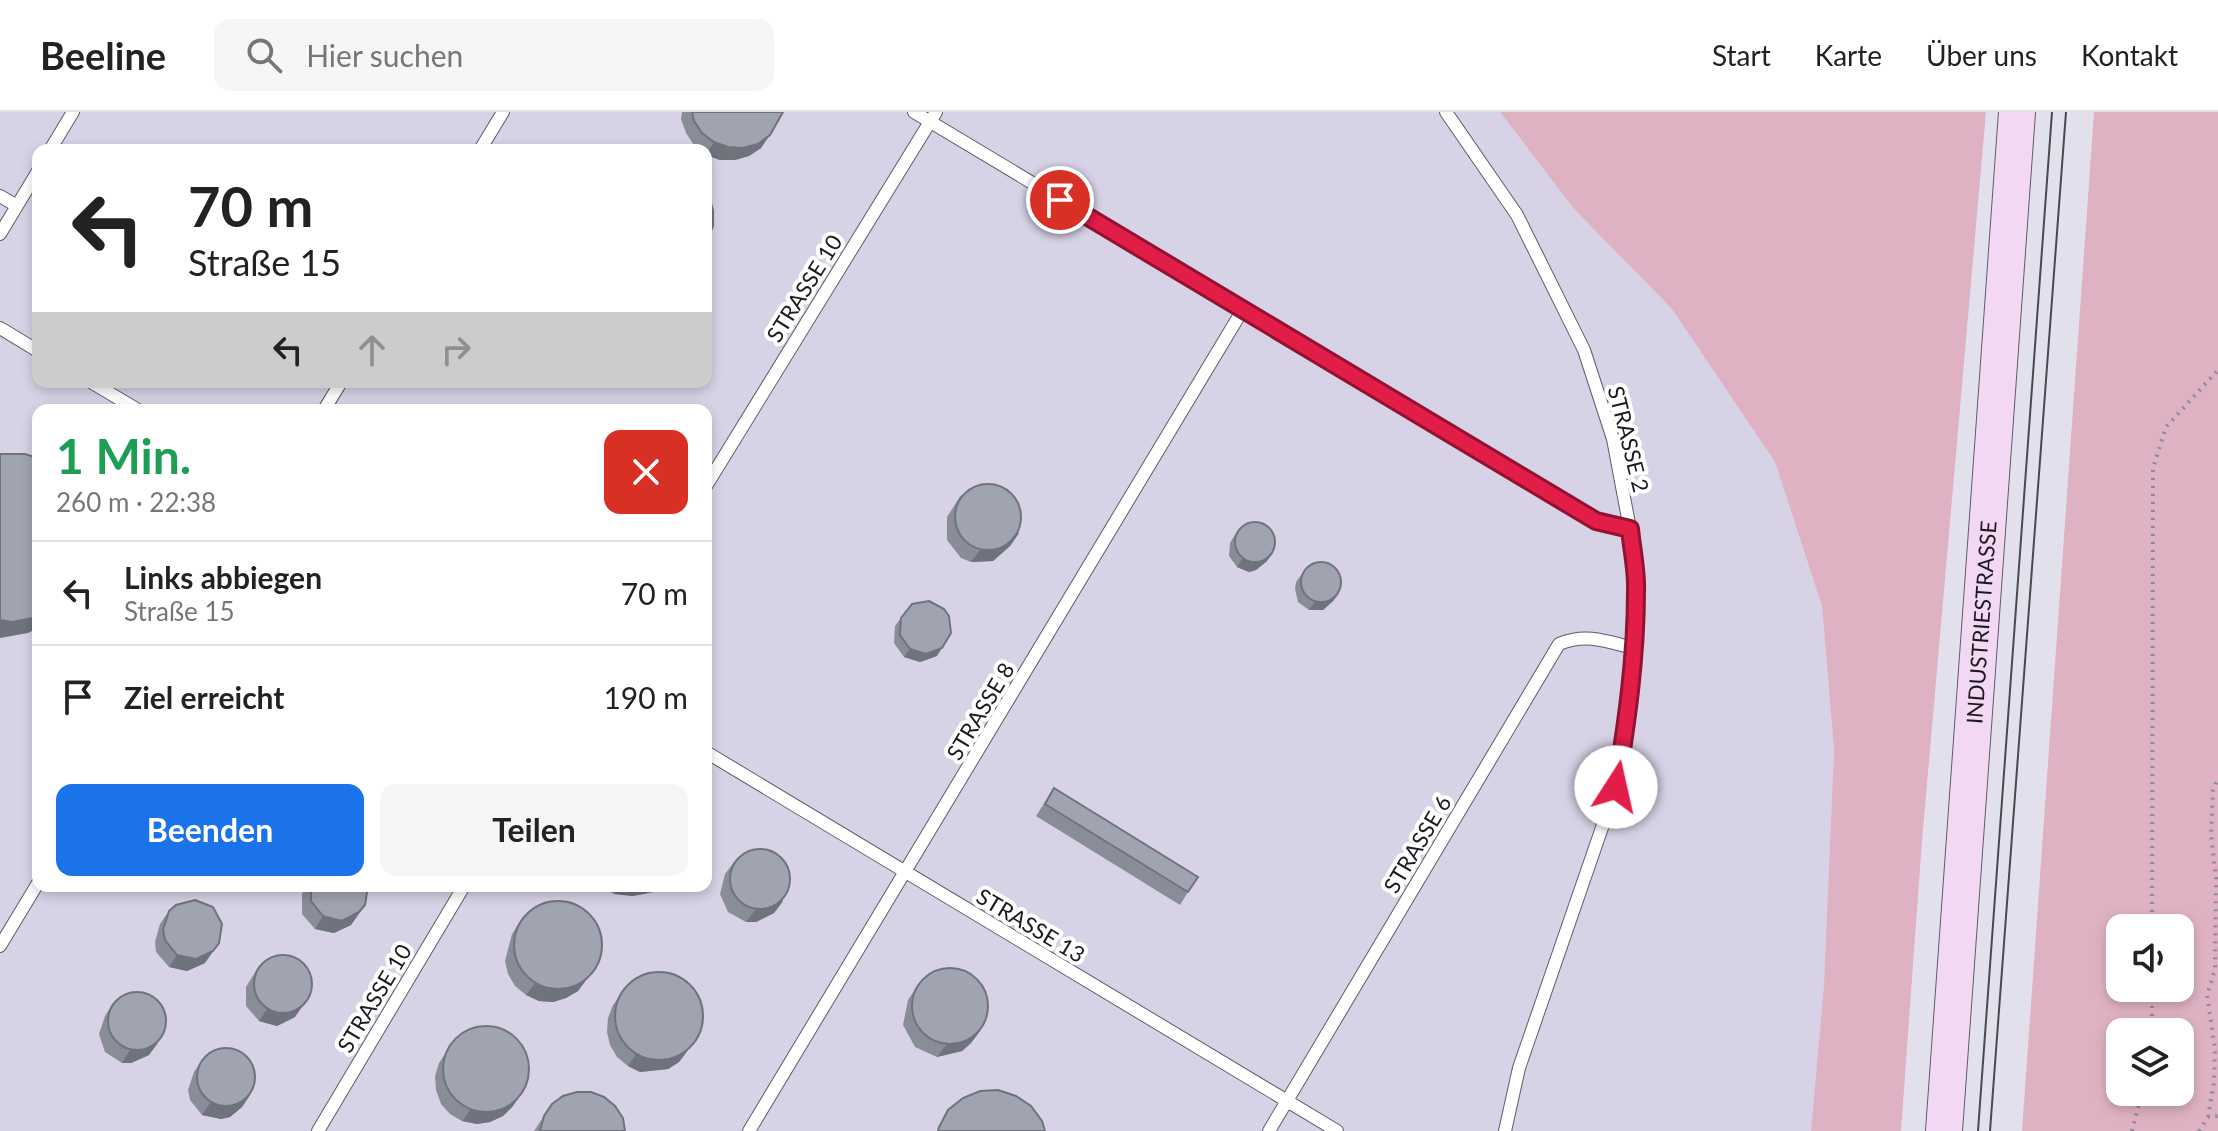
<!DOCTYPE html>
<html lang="de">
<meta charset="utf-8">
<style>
:root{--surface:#fff;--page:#f6f6f6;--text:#222;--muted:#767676;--line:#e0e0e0;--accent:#1a73e8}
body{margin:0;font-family:Lato,sans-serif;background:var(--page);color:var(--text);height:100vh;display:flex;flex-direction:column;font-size:30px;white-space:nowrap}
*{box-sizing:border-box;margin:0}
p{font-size:26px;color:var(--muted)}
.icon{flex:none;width:44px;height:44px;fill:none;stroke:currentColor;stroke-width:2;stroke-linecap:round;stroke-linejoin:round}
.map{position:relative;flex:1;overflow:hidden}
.details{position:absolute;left:32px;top:292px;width:680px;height:488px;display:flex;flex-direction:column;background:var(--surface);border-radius:16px;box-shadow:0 4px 12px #0003}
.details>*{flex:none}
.top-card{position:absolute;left:32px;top:32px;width:680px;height:244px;border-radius:16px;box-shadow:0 4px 12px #0003;background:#fff;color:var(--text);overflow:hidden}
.buttons{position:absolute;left:2106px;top:802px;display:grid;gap:16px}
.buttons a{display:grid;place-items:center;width:88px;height:88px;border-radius:16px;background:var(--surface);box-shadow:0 4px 12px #0003;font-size:40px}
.pin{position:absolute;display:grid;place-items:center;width:68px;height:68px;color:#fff;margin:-34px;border:4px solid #fff;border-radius:50%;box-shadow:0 2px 8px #0007}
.me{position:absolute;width:88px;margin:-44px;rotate:10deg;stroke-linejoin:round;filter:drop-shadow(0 0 6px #0008)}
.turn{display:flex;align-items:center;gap:28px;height:168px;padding:0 24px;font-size:36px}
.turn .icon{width:104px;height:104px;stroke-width:2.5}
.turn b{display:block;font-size:56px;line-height:68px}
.lanes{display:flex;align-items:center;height:76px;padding:0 24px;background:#0003;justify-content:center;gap:40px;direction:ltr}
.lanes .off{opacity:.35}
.round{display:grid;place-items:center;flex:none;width:84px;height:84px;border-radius:16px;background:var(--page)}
.head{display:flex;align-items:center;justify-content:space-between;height:136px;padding:0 24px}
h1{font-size:48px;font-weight:700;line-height:60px;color:#1e9e55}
.cta{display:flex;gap:16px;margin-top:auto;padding:16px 24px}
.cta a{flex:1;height:92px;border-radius:16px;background:var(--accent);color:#fff;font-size:32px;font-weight:700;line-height:92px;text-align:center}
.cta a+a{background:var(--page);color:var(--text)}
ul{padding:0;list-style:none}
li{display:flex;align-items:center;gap:24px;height:104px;padding:0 24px;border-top:2px solid var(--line)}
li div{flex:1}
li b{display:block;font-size:30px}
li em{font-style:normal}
header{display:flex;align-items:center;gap:48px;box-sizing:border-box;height:112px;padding:0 40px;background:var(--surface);border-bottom:2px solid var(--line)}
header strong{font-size:38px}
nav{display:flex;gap:44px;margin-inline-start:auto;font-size:28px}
.search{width:560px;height:72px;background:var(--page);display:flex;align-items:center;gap:20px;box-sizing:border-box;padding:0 28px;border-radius:16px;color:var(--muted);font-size:30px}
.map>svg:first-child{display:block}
.built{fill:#d7d2e6;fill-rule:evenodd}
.green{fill:#dfb2c3;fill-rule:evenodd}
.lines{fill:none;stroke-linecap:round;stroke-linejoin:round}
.service-casing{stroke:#5f5c67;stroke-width:14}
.secondary-casing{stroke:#5f5c67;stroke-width:38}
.path{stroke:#8c8a93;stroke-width:4;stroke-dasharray:2 6;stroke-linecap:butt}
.service{stroke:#fff;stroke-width:12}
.secondary{stroke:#f2d8f3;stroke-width:36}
.tram{stroke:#49484e;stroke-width:2}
.wall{fill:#898d97}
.shaded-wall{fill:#6f737b}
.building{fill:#9fa4b0;stroke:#6f737b;stroke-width:2}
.route-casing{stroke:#92132f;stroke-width:20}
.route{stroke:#e11d48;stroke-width:14}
.labels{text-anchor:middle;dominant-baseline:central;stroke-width:8;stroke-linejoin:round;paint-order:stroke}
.street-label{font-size:22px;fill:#1a191d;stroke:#fff}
</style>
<header>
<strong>Beeline</strong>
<div class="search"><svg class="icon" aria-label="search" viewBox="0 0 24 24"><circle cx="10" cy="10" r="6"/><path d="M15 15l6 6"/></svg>Hier suchen</div>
<nav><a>Start</a><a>Karte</a><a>Über uns</a><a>Kontakt</a></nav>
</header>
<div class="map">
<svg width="2218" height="1019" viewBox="0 0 2218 1019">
<rect width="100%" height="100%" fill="#e3e0ed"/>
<!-- built -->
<path class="built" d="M0,0H1500L1574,97L1672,197L1775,350L1822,494L1834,638L1824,872L1811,1019H0ZM38,38H706V270H38ZM38,298H706V774H38Z"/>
<!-- green -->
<path class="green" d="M1500,0H1986L1922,729L1901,1019H1811L1824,872L1834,638L1822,494L1775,350L1672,197L1574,97Z
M2094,0H2218V1019H2022ZM2180,816V876H2120V816ZM2120,920H2180V980H2120Z"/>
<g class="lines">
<defs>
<path id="service" d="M914,0L1596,409L1630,417
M1446,0L1517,103L1584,238L1613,327L1630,417L1637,477L1629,599L1616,675L1519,956L1505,1019
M50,38L73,0
M480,38L503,0
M0,84L17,94
M0,122L38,59
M0,216L38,239
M91,270L138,298
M324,298L341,270
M706,374L936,0
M706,640L1337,1019
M0,834L38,771
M318,1019L464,774
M749,1019L1242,199
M1269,1019L1559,532C1586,521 1606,529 1633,536"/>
<g id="secondary">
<path id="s1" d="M1944,1019L2017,0"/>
</g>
</defs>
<!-- service casing -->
<use href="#service" class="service-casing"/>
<!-- secondary casing -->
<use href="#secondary" class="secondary-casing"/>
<!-- path -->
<path class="path" d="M2152,816L2153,356L2166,315L2218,258
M2152,920V876
M2208,1005L2214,970L2215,937L2207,883L2215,857L2216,766L2211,722L2213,678L2218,666
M2132,1019L2142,980
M2199,1019L2208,1005L2218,1004"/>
<!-- service -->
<use href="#service" class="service"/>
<!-- secondary -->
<use href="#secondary" class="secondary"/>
<!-- tram -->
<path class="tram" d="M1978,1019L2052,0
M1990,1019L2066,0"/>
</g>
<!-- wall -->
<path class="wall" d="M682,0H783L761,36L749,44L735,48H720L706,43V38H700L694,33L686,21L681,7Z
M961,383L1019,421L1010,434L993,449L971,450L961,446L947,428V405Z
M1239,416L1267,449L1256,458L1249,460L1237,455L1229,444L1230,431Z
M1302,462L1339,481L1333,489L1323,498H1309L1298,490L1295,477L1296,470Z
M901,506L937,544L920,550L904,545L894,531L895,514Z
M1054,676L1188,780L1180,793L1036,704Z
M734,750L783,789L774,801L756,810H746L728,800L720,782L725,762Z
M306,774H368L365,793L351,813L334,821L315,817L302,802V782Z
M596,774H662L653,780L633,784L614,782Z
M169,799L205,851L187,859L169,855L156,840L155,830L160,812Z
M520,810L595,856L578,879L566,886L553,890L539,889L526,883L515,874L508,862L505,849L512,822Z
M259,854L295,905L277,914L259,909L246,894V875Z
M916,876L980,919L971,931L962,939L937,945L915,935L903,913L908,888Z
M622,881L688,938L679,950L668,957L640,960L628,954L617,945L610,933L607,920L608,906L613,893Z
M113,891L149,943L131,951H122L105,940L99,922L105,904Z
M455,927L513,994L503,1004L490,1010L477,1012L462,1009L450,1002L441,992L436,978L435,964L439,951Z
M202,948L250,983L242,995L230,1005L221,1007L202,1003L190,988L188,978L194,960Z
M552,992L625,1019H534Z"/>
<!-- shaded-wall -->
<path class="shaded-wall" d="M770,23L761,36L749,44L735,48H720L706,43L714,30Z
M1019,421L1010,434L993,449L971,450L980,438Z
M1273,441L1267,449L1256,458L1249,460L1237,455L1242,447Z
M1339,481L1333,489L1323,498H1309L1315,490Z
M38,505V516L28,521L0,526V508Z
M942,536L937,544L920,550L904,545L910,537Z
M620,774H662L653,780L633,784L614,782Z
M783,789L774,801L756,810H746L755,798Z
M365,793L351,813L334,821L315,817L323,804Z
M219,831L205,851L187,859L169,855L177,843Z
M595,856L578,879L566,886L553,890L539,889L526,883L535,871Z
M309,885L295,905L277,914L259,909L267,897Z
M980,919L971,931L962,939L937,945L946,933Z
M158,931L149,943L131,951H122L130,938Z
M688,938L679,950L668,957L640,960L628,954L636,942Z
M522,981L513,994L503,1004L490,1010L477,1012L462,1009L471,997Z
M250,983L242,995L230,1005L221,1007L202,1003L210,991Z"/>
<!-- building -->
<path class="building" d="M692,0H783L770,23L758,32L743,36L728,35L714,30L702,21L694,9Z
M706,80L709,84L713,99V114L706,130Z
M0,342H25L38,346V505L12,510L0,508Z
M955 405a33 33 0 1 1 66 0a33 33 0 1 1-66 0Z
M1235 430a20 20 0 1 1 40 0a20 20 0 1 1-40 0Z
M1301 470a20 20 0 1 1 40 0a20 20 0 1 1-40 0Z
M929,489L944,497L949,504L951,521L942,536L926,542L910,537L900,523L901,506L912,492Z
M1054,676L1198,765L1188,780L1045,692Z
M730 767a30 30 0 1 1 60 0a30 30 0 1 1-60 0Z
M311,774H368L365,793L359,800L342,809L323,804L311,789Z
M195,788L213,795L222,812L219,831L213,839L196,847L177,843L165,828L163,818L169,799L176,793Z
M514 833a44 44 0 1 1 88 0a44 44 0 1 1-88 0Z
M254 872a29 29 0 1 1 58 0a29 29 0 1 1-58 0Z
M912 894a38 38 0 1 1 76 0a38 38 0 1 1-76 0Z
M615 904a44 44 0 1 1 88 0a44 44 0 1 1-88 0Z
M108 909a29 29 0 1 1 58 0a29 29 0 1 1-58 0Z
M443 957a43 43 0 1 1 86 0a43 43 0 1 1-86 0Z
M197 965a29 29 0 1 1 58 0a29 29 0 1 1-58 0Z
M998,978L1016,984L1031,994L1042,1009L1045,1019H938L939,1015L948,998L963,986L980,979Z
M577,980H591L604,985L615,994L623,1006L625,1019H540L544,1004L552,992L563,984Z"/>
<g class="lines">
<defs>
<path id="route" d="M1060,88L1596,409L1630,417C1632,438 1637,459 1636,479C1636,545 1627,610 1616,675"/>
</defs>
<!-- route casing -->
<use href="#route" class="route-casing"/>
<!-- route -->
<use href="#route" class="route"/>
</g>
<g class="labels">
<!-- street labels -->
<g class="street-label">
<text transform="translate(804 176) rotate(-58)">STRASSE 10</text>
<text transform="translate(1629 327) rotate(76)">STRASSE 2</text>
<text stroke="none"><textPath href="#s1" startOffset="510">INDUSTRIESTRASSE</textPath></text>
<text transform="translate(980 599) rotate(-59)">STRASSE 8</text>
<text transform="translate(1417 732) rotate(-59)">STRASSE 6</text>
<text transform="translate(1031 813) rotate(31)">STRASSE 13</text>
<text transform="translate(374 886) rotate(-59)">STRASSE 10</text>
</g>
</g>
</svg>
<div class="buttons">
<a><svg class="icon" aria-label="sound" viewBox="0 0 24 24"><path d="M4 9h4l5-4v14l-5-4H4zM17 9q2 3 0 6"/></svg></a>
<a><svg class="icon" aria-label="layers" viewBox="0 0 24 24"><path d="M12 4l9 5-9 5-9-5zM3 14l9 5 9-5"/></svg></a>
</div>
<div class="pin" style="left:1060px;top:88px;background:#d93025"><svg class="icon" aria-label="arrive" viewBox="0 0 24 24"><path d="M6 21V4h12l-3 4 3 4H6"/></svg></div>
<svg class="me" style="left:1616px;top:675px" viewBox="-20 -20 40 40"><circle r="19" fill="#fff"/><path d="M0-13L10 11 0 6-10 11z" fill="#e11d48"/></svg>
<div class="top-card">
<div class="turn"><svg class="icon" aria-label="left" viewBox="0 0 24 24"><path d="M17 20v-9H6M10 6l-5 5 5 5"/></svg><div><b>70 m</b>Straße 15</div></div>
<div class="lanes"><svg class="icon" aria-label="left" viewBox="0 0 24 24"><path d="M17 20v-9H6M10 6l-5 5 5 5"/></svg><svg class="icon off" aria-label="ahead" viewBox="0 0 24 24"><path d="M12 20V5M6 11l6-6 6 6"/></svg><svg class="icon off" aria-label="right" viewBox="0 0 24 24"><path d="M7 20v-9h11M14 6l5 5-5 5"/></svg></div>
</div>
<section class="details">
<div class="head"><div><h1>1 Min.</h1><p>260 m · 22:38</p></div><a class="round" style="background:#d93025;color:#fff"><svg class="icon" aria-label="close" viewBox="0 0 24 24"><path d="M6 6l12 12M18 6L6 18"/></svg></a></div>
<ul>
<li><svg class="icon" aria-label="left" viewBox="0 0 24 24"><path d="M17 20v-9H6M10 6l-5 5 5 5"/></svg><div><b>Links abbiegen</b><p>Straße 15</p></div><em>70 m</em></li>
<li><svg class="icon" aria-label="arrive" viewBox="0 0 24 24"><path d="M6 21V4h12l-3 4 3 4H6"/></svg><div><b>Ziel erreicht</b></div><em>190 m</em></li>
</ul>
<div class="cta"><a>Beenden</a><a>Teilen</a></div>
</section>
</div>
